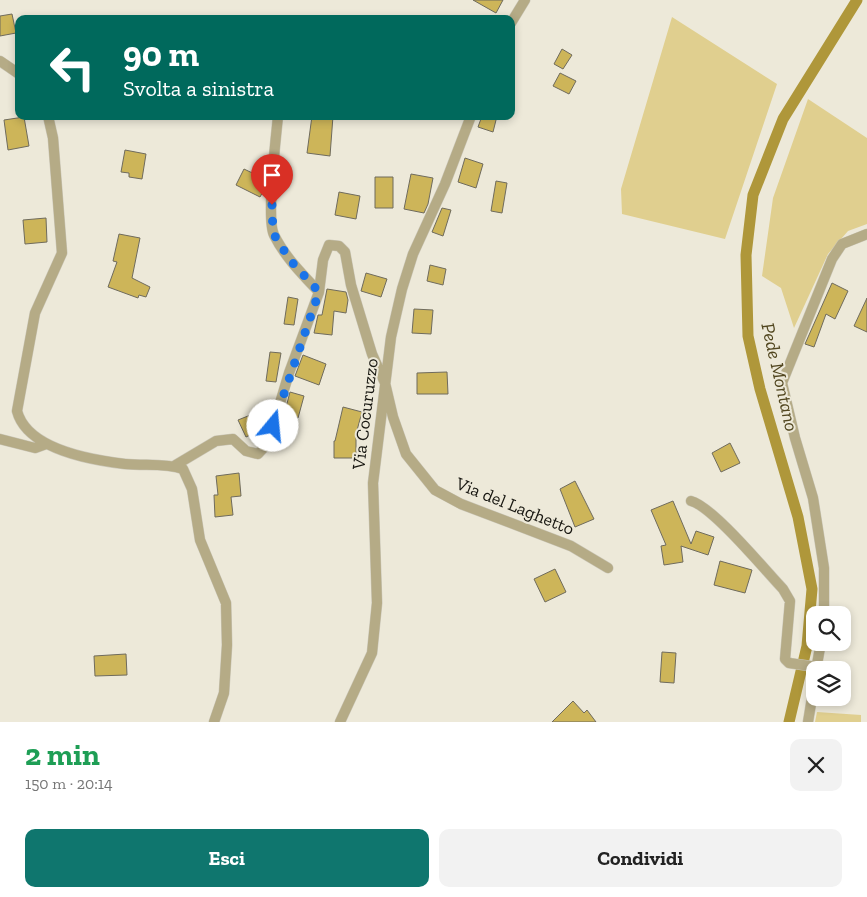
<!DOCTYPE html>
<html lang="it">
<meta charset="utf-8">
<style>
:root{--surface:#fff;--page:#f2f2f2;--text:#222;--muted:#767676;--accent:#0f766e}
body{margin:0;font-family:"Zilla Slab",serif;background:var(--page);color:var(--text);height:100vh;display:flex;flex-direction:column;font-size:19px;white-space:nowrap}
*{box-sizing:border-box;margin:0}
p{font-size:16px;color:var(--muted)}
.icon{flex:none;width:28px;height:28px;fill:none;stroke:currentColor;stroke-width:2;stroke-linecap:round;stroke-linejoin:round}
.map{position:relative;height:722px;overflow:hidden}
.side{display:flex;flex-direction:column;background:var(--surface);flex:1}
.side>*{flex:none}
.guide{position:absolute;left:15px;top:15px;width:500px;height:105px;border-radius:10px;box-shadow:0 2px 8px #0003;background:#00695c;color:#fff;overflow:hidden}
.fabs{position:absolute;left:806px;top:606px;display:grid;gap:10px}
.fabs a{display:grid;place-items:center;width:45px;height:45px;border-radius:10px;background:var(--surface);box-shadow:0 2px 8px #0003;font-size:25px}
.pin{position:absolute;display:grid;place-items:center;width:42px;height:42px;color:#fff;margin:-51px -21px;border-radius:50% 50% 50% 0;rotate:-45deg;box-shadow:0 0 5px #0007}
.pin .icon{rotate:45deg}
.me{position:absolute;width:55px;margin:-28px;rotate:17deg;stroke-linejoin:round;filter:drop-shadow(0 0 4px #0008)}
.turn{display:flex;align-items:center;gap:18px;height:105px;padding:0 25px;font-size:22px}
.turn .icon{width:65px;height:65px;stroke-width:2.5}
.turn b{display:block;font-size:35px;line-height:42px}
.round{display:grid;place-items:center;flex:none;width:52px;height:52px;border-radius:10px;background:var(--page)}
.summary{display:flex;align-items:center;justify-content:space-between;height:85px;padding:0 25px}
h1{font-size:30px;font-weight:800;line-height:38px;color:#1e9e55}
.primary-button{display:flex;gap:10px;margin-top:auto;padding:10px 25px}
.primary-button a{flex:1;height:58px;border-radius:10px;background:var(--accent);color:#fff;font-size:20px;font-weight:800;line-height:58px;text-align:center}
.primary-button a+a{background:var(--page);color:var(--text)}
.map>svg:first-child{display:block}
.green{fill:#e0cf8f}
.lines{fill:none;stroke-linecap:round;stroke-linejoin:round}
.canal{stroke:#af973a;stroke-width:11}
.building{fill:#cdb559;stroke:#6f6b5d}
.street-casing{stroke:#cbc7b9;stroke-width:11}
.street{stroke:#b5ab86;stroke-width:10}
.route{stroke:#1a73e8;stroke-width:9;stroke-dasharray:0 16.2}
.labels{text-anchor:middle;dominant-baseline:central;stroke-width:4;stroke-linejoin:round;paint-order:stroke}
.street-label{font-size:18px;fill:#171610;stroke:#ede9d9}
.water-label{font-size:19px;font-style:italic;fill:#51461f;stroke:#ede9d9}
</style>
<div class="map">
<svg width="867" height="722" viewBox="0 0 867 722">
<rect width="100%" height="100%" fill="#ede9d9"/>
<!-- green -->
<path class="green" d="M672,17L777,84L725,239L622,214L621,189Z
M808,99L867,138V224L848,231L828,254L794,328L781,288L762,276L773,198Z
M817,712L861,715V722H815Z"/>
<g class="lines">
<!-- canal -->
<path class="canal" d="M789,722L807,646L812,589L798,517L760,389L748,336L746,255L753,195L783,119L857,0"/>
</g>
<!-- building -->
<path class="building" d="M473,0H503L496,13Z
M12,14L16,33L0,36V16Z
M562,49L572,55L563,69L554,64Z
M560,73L576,81L569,94L553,86Z
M312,116H333L330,156L307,153Z
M482,116H497L493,132L478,127Z
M24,117L29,146L8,150L4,120Z
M125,150L146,154L142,179L129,177V173L121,172Z
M465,158L483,164L476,188L458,182Z
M244,169L265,179V188L260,197L236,185Z
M411,174L433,178L428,204L424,213L404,209Z
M375,177H393V208H375Z
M496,181L507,183L502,213L491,211Z
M339,192L360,196L356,219L335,215Z
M442,208L451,210L443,236L432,232Z
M46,218L47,242L25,244L23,220Z
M119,234L140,238L132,278L150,287L146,297L139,295L138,298L108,287L117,262L113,261Z
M430,265L446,269L443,285L427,281Z
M366,273L387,279L381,297L361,291Z
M832,283L848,291L835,319L826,314L814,347L805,344Z
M327,289L346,292L348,300L346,313L334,311L332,335L314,333L318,315H322Z
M288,297L298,299L294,325L284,324Z
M867,298V332L854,326Z
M414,309L433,310L431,334L412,333Z
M270,352L281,353L276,382L266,381Z
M303,355L326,364L319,385L295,376Z
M447,372L448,394H417V373Z
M290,392L304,396L298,418L284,415Z
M343,407L362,412L356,434V458H334V441H335Z
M253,414L261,430L246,437L238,420Z
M730,443L740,463L721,472L712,453Z
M239,473L241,496L231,497L233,515L215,517L214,495H218L216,476Z
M575,481L594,519L575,527L560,489Z
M673,501L691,544L696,531L714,537L708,555L681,546L683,562L664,565L661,546L666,545L651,510Z
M720,561L752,570L745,593L714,585Z
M555,569L566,592L545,602L534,579Z
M662,652L676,653L674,683L660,682Z
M126,654L127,675L95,676L94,656Z
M573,701L584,713L587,710L596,722H552Z"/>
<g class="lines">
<defs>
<path id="street" d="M511,23L525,0
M0,61L19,74
M48,116L53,138L62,253L35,313L17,411C27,449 91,460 125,464C145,466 165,463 183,469L192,489L200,540L226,603L227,645L224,693L214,722
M278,116C276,138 266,219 274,235C285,257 302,274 319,292
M0,439L35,448L46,444
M174,466L216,441L233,439L246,451L258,454L268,443L289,373L319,292L323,260L329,245L339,246L345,252L351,285L372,354L385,383L393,417L406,454L435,490L461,504L571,546L608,568
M691,501C712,506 765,570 783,589L790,601L785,659L789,663L817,667
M824,615V568L813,498L795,438L782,383L832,259L842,244L867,234
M816,670L821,642
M340,722L372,653L377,603L373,483L391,337L402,289L413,254L445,184L471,116
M808,722L815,679"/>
</defs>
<!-- street casing -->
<use href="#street" class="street-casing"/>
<!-- street -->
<use href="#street" class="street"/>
</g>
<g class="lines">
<!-- route -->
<path class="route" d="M272,205L273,233L290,260L319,292L273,426"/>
</g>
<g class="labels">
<!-- street labels -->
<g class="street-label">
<text transform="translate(365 414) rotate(-83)">Via Cocuruzzo</text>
<text transform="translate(515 506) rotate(22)">Via del Laghetto</text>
</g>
<!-- water labels -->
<g class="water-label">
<text transform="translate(780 377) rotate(77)">Pede Montano</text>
</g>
</g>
</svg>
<div class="fabs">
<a><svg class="icon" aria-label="search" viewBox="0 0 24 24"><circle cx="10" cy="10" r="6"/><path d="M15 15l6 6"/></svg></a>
<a><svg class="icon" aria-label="layers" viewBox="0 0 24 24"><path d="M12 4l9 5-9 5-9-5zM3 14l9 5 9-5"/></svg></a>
</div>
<div class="pin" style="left:272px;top:205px;background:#d93025"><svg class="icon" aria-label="arrive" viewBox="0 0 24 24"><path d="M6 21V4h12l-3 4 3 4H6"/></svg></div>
<svg class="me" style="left:273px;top:426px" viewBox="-20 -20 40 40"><circle r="19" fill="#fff"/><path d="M0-13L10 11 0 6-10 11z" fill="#1a73e8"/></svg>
<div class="guide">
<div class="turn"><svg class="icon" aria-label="left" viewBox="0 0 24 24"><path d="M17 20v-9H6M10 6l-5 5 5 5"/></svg><div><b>90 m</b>Svolta a sinistra</div></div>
</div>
</div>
<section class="side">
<div class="summary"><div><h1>2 min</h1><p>150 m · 20:14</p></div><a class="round"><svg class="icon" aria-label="close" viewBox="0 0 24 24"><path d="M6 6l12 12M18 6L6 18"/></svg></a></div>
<div class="primary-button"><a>Esci</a><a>Condividi</a></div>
</section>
